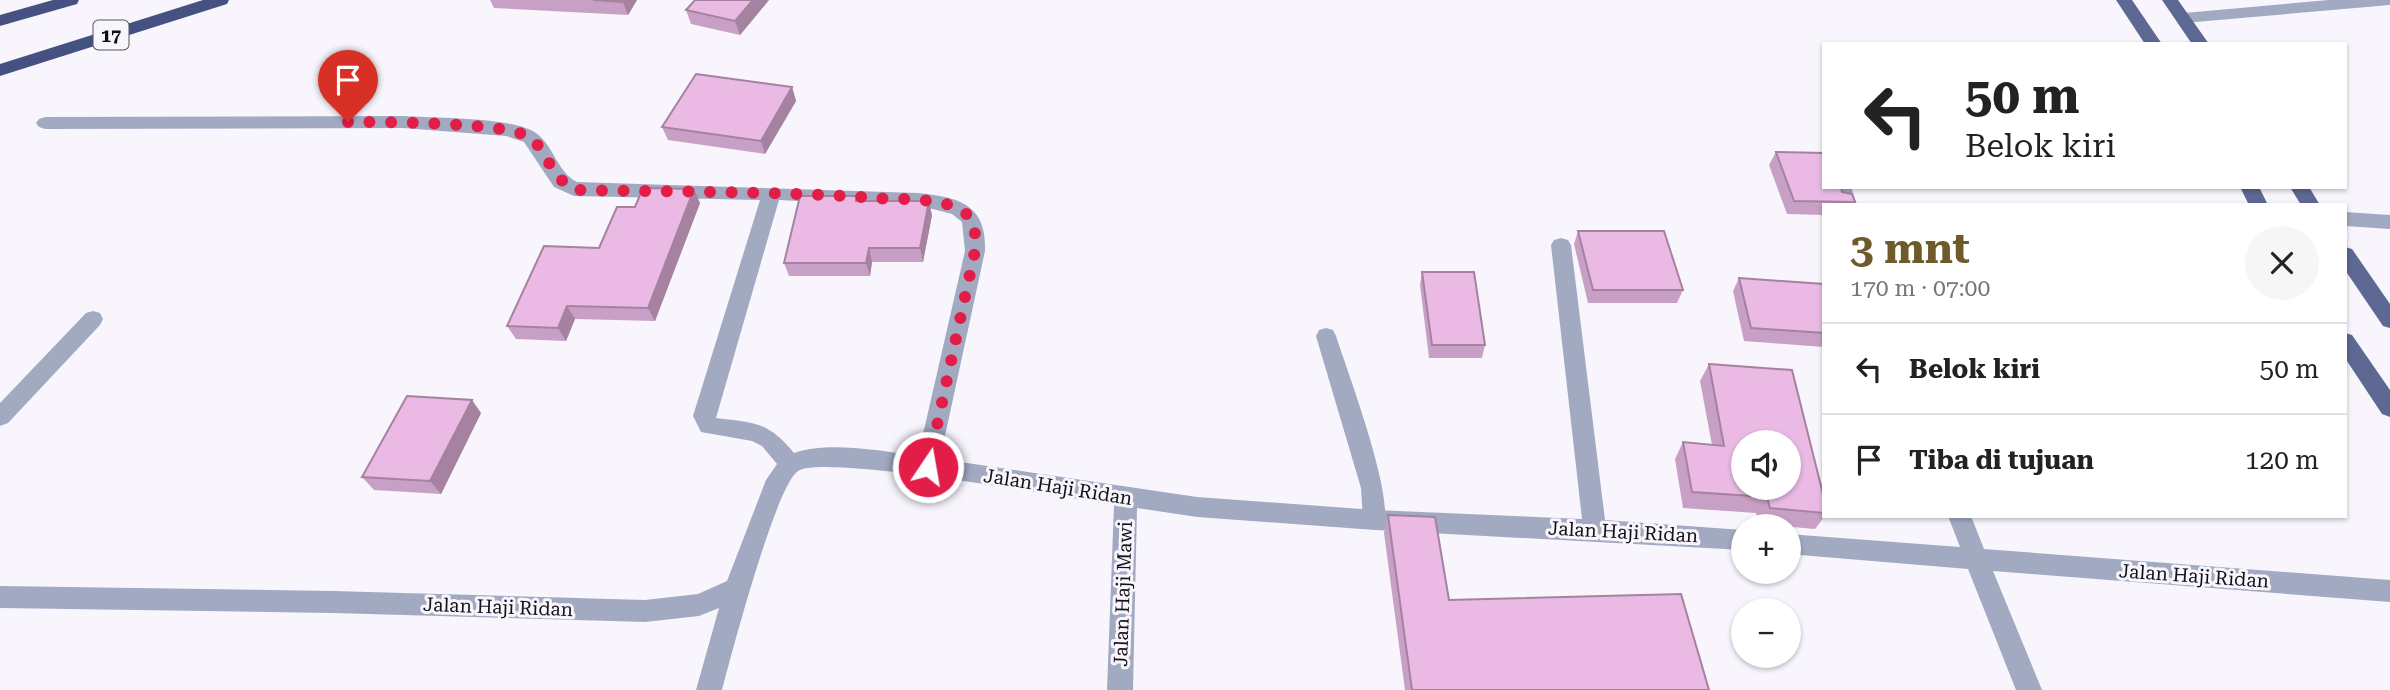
<!DOCTYPE html>
<html lang="id">
<meta charset="utf-8">
<style>
:root{--surface:#fff;--page:#f6f6f6;--text:#222;--muted:#767676;--line:#e0e0e0;--accent:#6f5b2a}
body{margin:0;font-family:"Roboto Serif",serif;background:var(--page);color:var(--text);height:100vh;display:flex;flex-direction:column;font-size:26px;white-space:nowrap}
*{box-sizing:border-box;margin:0}
p{font-size:23px;color:var(--muted)}
.icon{flex:none;width:38px;height:38px;fill:none;stroke:currentColor;stroke-width:2;stroke-linecap:round;stroke-linejoin:round}
.map{position:relative;flex:1;overflow:hidden}
.drawer{position:absolute;left:1822px;top:203px;width:525px;height:315px;display:flex;flex-direction:column;background:var(--surface);border-radius:0px;box-shadow:0 2px 5px #0004}
.drawer>*{flex:none}
.top-card{position:absolute;left:1822px;top:42px;width:525px;height:147px;border-radius:0px;box-shadow:0 2px 5px #0004;background:#fff;color:var(--text);overflow:hidden}
.tools{position:absolute;left:1731px;top:430px;display:grid;gap:14px}
.tools a{display:grid;place-items:center;width:70px;height:70px;border-radius:50%;background:var(--surface);box-shadow:0 2px 5px #0004;font-size:35px}
.pin{position:absolute;display:grid;place-items:center;width:60px;height:60px;color:#fff;margin:-72px -30px;border-radius:50% 50% 50% 0;rotate:-45deg;box-shadow:0 0 7px #0007}
.pin .icon{rotate:45deg}
.me{position:absolute;width:77px;margin:-38px;rotate:12deg;stroke-linejoin:round;filter:drop-shadow(0 0 5px #0008)}
.turn{display:flex;align-items:center;gap:24px;height:147px;padding:0 28px;font-size:32px}
.turn .icon{width:91px;height:91px;stroke-width:2.5}
.turn b{display:block;font-size:49px;line-height:60px}
.round{display:grid;place-items:center;flex:none;width:74px;height:74px;border-radius:37px;background:var(--page)}
.headline{display:flex;align-items:center;justify-content:space-between;height:119px;padding:0 28px}
h1{font-size:42px;font-weight:700;line-height:52px;color:var(--accent)}
ul{padding:0;list-style:none}
li{display:flex;align-items:center;gap:21px;height:91px;padding:0 28px;border-top:2px solid var(--line)}
li div{flex:1}
li b{display:block;font-size:26px}
li em{font-style:normal}
.map>svg:first-child{display:block}
.lines{fill:none;stroke-linecap:round;stroke-linejoin:round}
.lane{fill:#a2aac2;fill-rule:evenodd}
.street{fill:#a2aac2;fill-rule:evenodd}
.primary{fill:#5d6993;fill-rule:evenodd}
.highway{fill:#455281;fill-rule:evenodd}
.wall{fill:#c9a0c5}
.shaded-wall{fill:#a482a0}
.building{fill:#eabae5;stroke:#a482a0;stroke-width:2;fill-rule:evenodd}
.route{stroke:#e11d48;stroke-width:12;stroke-dasharray:0 21.6}
.labels{text-anchor:middle;dominant-baseline:central;stroke-width:6;stroke-linejoin:round;paint-order:stroke}
.shield{fill:#f8f5fd;stroke:#57555a;stroke-width:2}
.shield-label{font-size:18px;font-weight:bold;fill:#121114}
.street-label{font-size:19px;fill:#121114;stroke:#f8f5fd}
</style>
<div class="map">
<svg width="2390" height="690" viewBox="0 0 2390 690">
<rect width="100%" height="100%" fill="#f8f5fd"/>
<g class="lines">
<!-- lane -->
<path class="lane" d="M93,311L100,313L103,319L100,325L8,423L0,426V403L86,313Z
M1326,328L1333,330L1336,336C1347,370 1396,500 1383,527L1375,530L1367,527L1363,520L1361,488L1316,336L1319,330Z"/>
<!-- street -->
<path class="street" d="M2329,0H2390V5L2184,23L2176,18L2184,13Z
M403,116C433,118 514,117 536,133C554,146 557,172 577,182L918,193C958,197 987,204 985,251L940,459L1197,497L1375,510L1582,519L1551,245L1554,240L1561,238L1568,240L1571,245L1605,520L1743,530V550L1375,530L1197,517L1137,508L1133,690H1107L1114,505C1070,498 823,454 798,471C776,485 731,656 722,690H696L719,608L699,616L645,622L333,613L0,608V586L333,591L645,600L698,594L727,581L766,480L777,464L762,446L752,441L701,432L693,416L760,200L574,196L554,187L524,142L506,136L403,128L45,129L39,127L36,123L39,119L45,117ZM779,200L929,208L952,214L962,222L965,251L918,456C882,451 829,441 794,453C768,421 755,423 716,418Z
M1832,187H1851L1857,205H1837Z
M2345,212L2390,215V229L2345,226Z
M1948,516H1971L1984,549L2390,580V602L1993,571L2042,690H2016L1968,569L1788,554V534L1960,547Z"/>
<!-- primary -->
<path class="primary" d="M2116,0H2132L2162,44H2145Z
M2162,0H2178L2209,44H2192Z
M2240,187H2259L2268,205H2249Z
M2290,187H2309L2320,205H2301Z
M2345,247L2352,249L2390,304V328L2383,326L2345,270Z
M2345,333L2352,335L2390,390V417L2382,414L2345,358Z"/>
<!-- highway -->
<path class="highway" d="M53,0H79L77,4L0,26V15Z
M203,0H229L227,4L0,76V64Z"/>
</g>
<!-- wall -->
<path class="wall" d="M490,0H637L628,15L494,8Z
M695,0H769L740,35L691,24L686,10Z
M792,87L796,101L765,154L668,140L662,127Z
M1776,152L1842,192L1855,202L1853,205H1824V215L1787,214L1769,165Z
M858,201L932,215L923,262H872L870,276H789L784,263Z
M700,203L655,321L575,319L566,341L516,339L507,326L599,248L635,207Z
M1578,231L1683,290L1677,303H1588L1574,244Z
M1422,272L1485,345L1482,358H1429L1420,285Z
M1739,278L1824,284V347L1744,341L1733,291Z
M1709,364L1824,498V516H1825L1815,529L1759,524L1756,513L1683,508L1675,459L1683,442L1712,445L1700,381Z
M481,413L441,494L374,490L362,477Z
M1388,515L1449,600L1709,690H1405L1384,533Z"/>
<!-- shaded-wall -->
<path class="shaded-wall" d="M624,0H637L628,15L623,2Z
M753,0H769L740,35L735,21Z
M792,87L796,101L765,154L761,141Z
M694,189L700,203L655,321L648,308Z
M929,201L932,215L923,262L920,248Z
M869,248L872,262L870,276L866,263Z
M567,306L575,319L566,341L558,328Z
M472,400L481,413L441,494L430,481Z"/>
<!-- building -->
<path class="building" d="M593,0H624L623,2Z
M695,0H753L735,21L686,10Z
M696,74L792,87L761,141L662,127Z
M1776,152L1824,153V187H1841L1842,192L1852,194L1855,202L1794,201Z
M643,188L694,189L648,308L567,306L558,328L507,326L544,246L599,248L617,207H635Z
M800,196H857L856,201H929L920,248H869L866,263H784Z
M1578,231H1664L1683,290H1593Z
M1422,272H1474L1485,345H1432Z
M1739,278L1824,284V333L1751,328Z
M1709,364L1792,370L1824,498V513L1770,508L1767,497L1692,492L1683,442L1724,446ZM1743,443H1788V488H1743Z
M407,396L472,400L430,481L362,477Z
M1388,515L1435,517L1449,600L1681,594L1709,690H1412Z"/>
<g class="lines">
<!-- route -->
<path class="route" d="M348,122C381,122 506,122 529,137C546,148 549,175 574,190C674,192 775,191 875,198C902,200 935,197 959,209C976,217 976,235 975,251L928,467"/>
</g>
<g class="labels">
<!-- shield labels -->
<rect class="shield" x="93.5" y="20.5" width="35" height="29" rx="5"/>
<g class="shield-label">
<text x="111" y="35">17</text>
</g>
<!-- street labels -->
<g class="street-label">
<text transform="translate(1058 487) rotate(9)">Jalan Haji Ridan</text>
<text transform="translate(1623 532) rotate(3)">Jalan Haji Ridan</text>
<text transform="translate(2194 576) rotate(4)">Jalan Haji Ridan</text>
<text transform="translate(1123 594) rotate(-88)">Jalan Haji Mawi</text>
<text transform="translate(498 607) rotate(2)">Jalan Haji Ridan</text>
</g>
</g>
</svg>
<div class="tools">
<a><svg class="icon" aria-label="sound" viewBox="0 0 24 24"><path d="M4 9h4l5-4v14l-5-4H4zM17 9q2 3 0 6"/></svg></a>
<a>+</a>
<a>−</a>
</div>
<div class="pin" style="left:348px;top:122px;background:#d93025"><svg class="icon" aria-label="arrive" viewBox="0 0 24 24"><path d="M6 21V4h12l-3 4 3 4H6"/></svg></div>
<svg class="me" style="left:928px;top:467px" viewBox="-20 -20 40 40"><circle r="17" fill="#e11d48" stroke="#fff" stroke-width="3"/><path d="M0-11L8 9 0 5-8 9z" fill="#fff"/></svg>
<div class="top-card">
<div class="turn"><svg class="icon" aria-label="left" viewBox="0 0 24 24"><path d="M17 20v-9H6M10 6l-5 5 5 5"/></svg><div><b>50 m</b>Belok kiri</div></div>
</div>
<section class="drawer">
<div class="headline"><div><h1>3 mnt</h1><p>170 m · 07:00</p></div><a class="round"><svg class="icon" aria-label="close" viewBox="0 0 24 24"><path d="M6 6l12 12M18 6L6 18"/></svg></a></div>
<ul>
<li><svg class="icon" aria-label="left" viewBox="0 0 24 24"><path d="M17 20v-9H6M10 6l-5 5 5 5"/></svg><div><b>Belok kiri</b></div><em>50 m</em></li>
<li><svg class="icon" aria-label="arrive" viewBox="0 0 24 24"><path d="M6 21V4h12l-3 4 3 4H6"/></svg><div><b>Tiba di tujuan</b></div><em>120 m</em></li>
</ul>
</section>
</div>
